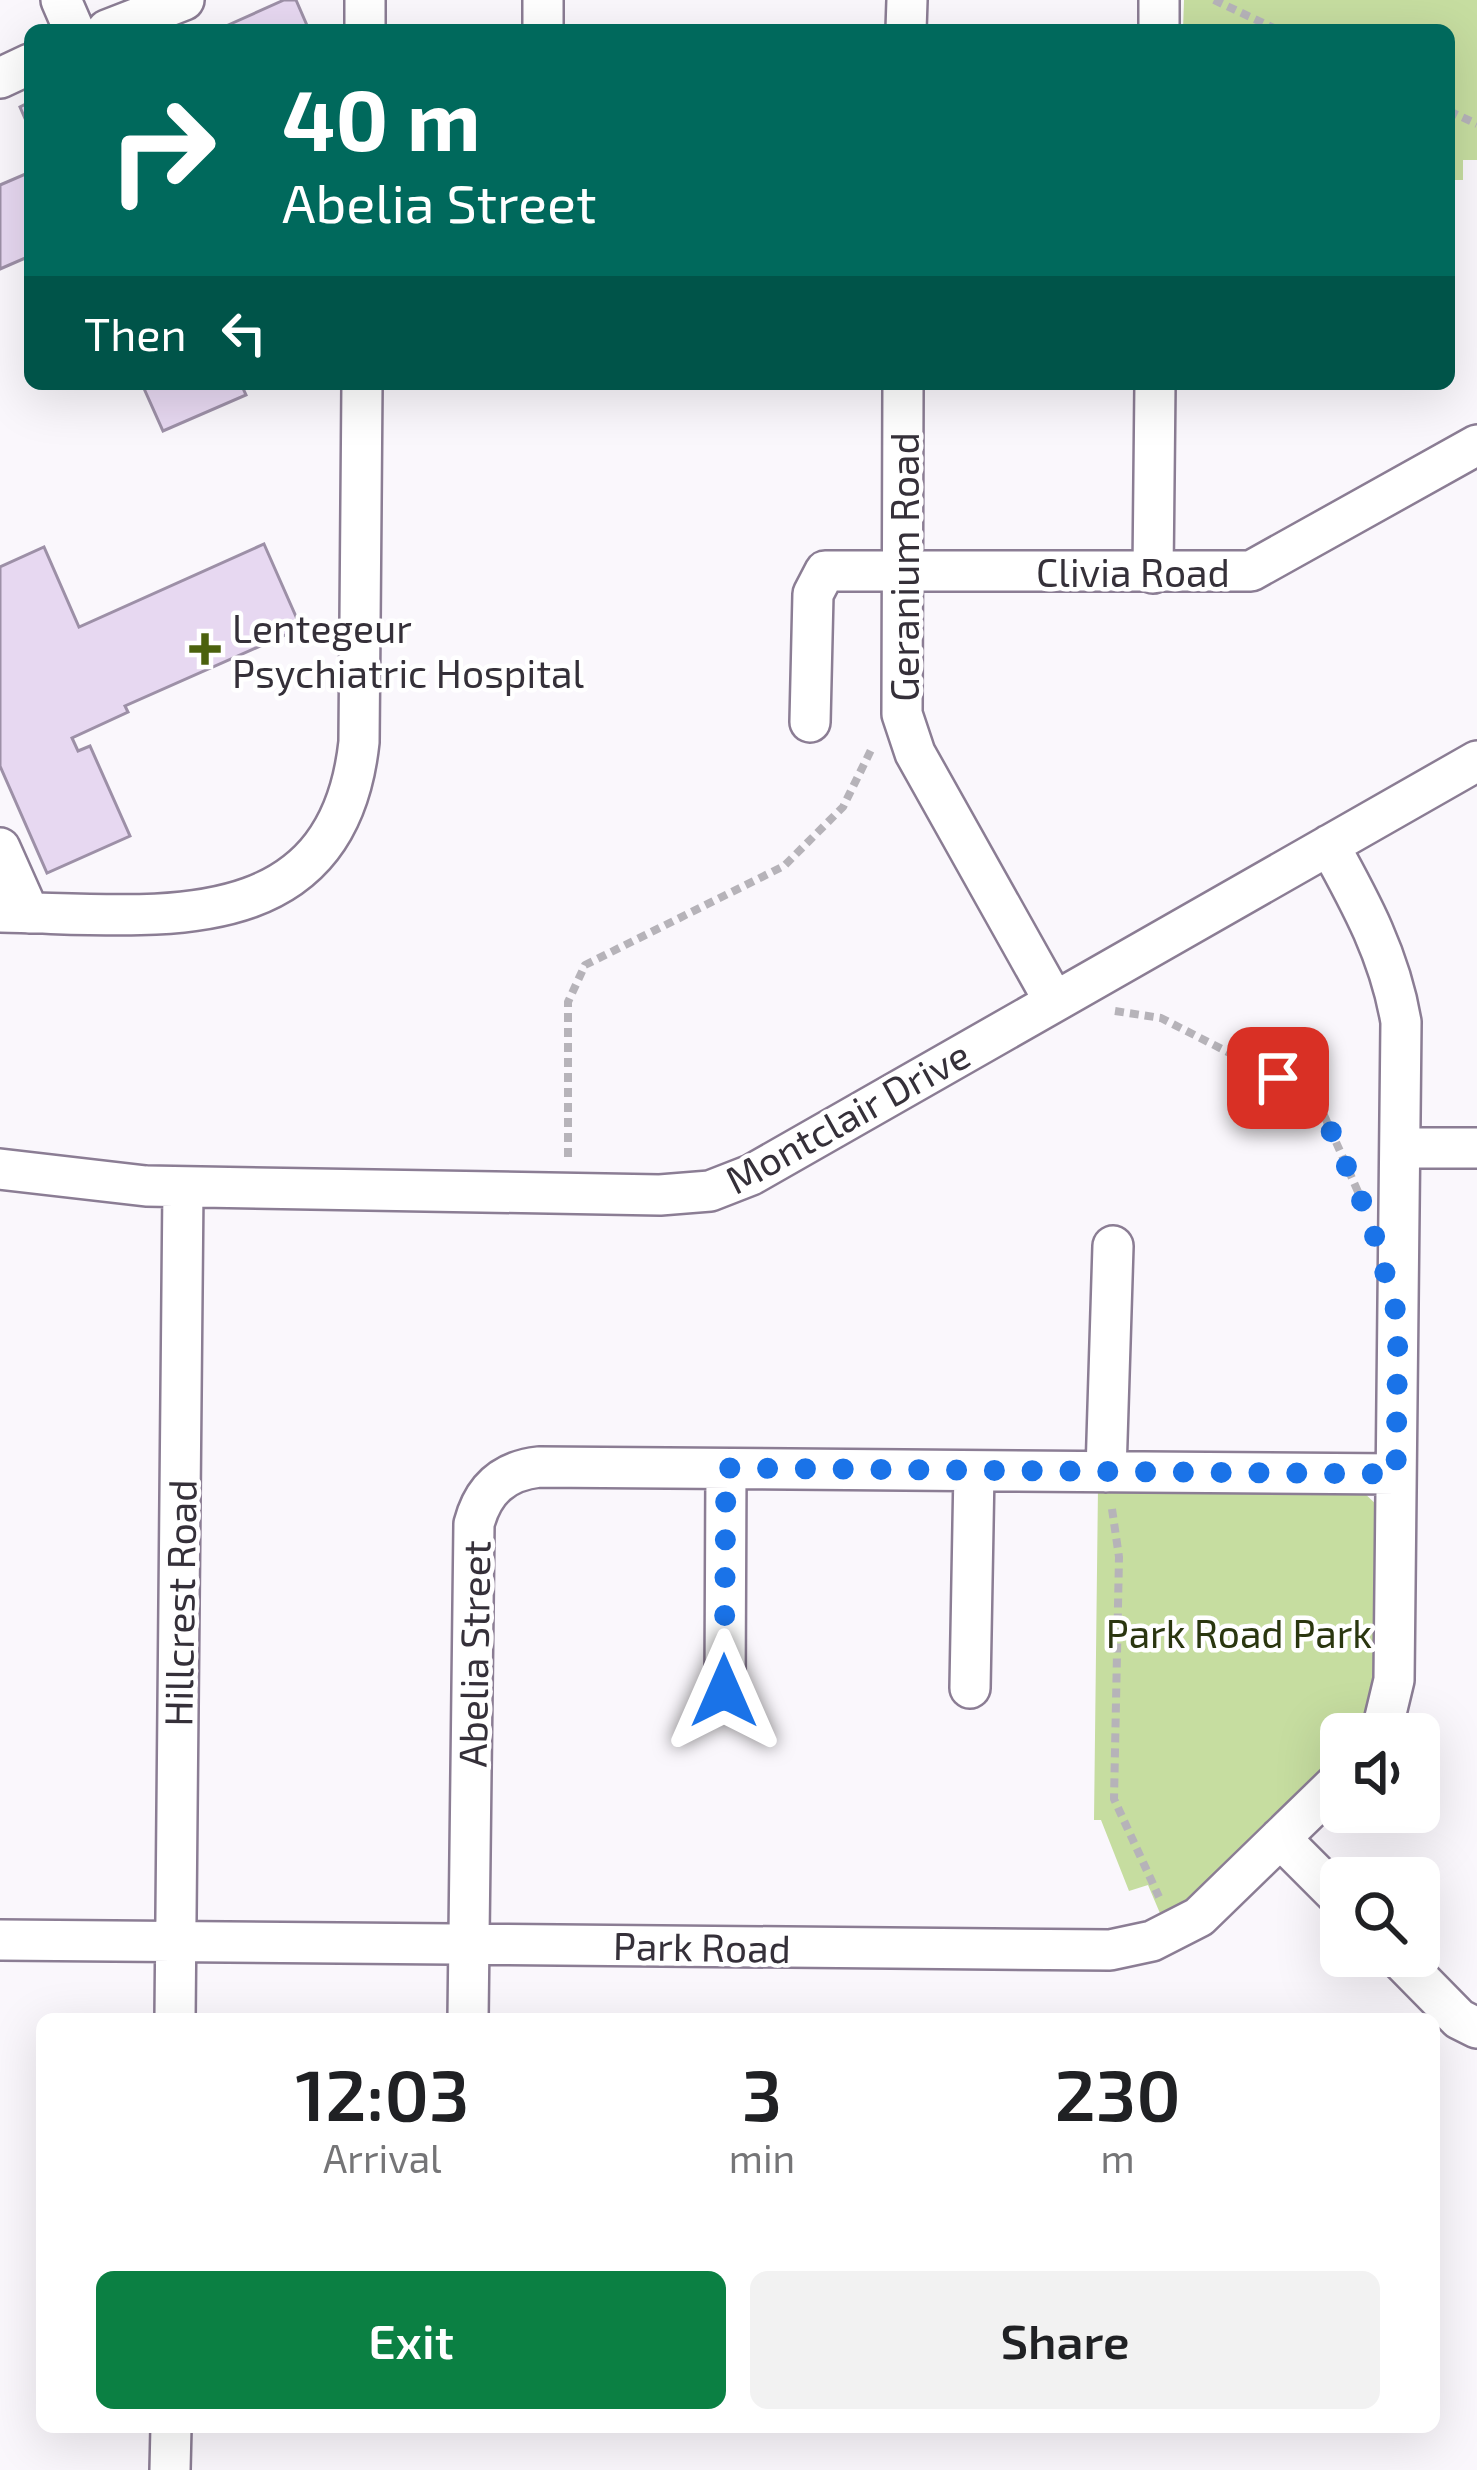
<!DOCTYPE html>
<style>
:root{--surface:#fff;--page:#f2f2f2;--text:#202124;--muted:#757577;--accent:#0b8043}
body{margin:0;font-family:"Exo 2",sans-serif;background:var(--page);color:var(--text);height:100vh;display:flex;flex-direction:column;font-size:45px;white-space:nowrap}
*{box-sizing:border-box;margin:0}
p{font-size:39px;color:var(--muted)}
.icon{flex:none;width:66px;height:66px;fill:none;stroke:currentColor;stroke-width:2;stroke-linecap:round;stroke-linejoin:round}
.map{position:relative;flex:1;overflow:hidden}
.details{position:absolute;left:36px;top:2013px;width:1404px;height:420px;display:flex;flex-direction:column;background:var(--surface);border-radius:18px;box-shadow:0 12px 48px #0002}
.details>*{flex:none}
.guide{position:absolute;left:24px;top:24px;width:1431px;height:366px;border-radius:18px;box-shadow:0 12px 48px #0002;background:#00695c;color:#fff;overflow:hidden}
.tools{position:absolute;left:1320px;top:1713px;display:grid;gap:24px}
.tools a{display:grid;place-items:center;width:120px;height:120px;border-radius:18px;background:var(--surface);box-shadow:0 12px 48px #0002;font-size:60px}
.pin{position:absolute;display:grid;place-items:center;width:102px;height:102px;color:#fff;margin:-51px;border-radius:24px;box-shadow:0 6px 18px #0006}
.me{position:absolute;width:132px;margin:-66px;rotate:0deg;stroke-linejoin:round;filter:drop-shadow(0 0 9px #0008)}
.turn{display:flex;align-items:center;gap:42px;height:252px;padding:0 60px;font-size:54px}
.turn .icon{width:156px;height:156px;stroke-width:2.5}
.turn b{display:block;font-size:84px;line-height:102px}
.then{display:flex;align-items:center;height:114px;padding:0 60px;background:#0003;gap:24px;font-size:45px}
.eta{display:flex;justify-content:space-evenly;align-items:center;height:204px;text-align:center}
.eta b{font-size:72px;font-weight:600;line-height:84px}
.button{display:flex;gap:24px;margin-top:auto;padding:24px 60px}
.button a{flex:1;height:138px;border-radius:18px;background:var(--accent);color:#fff;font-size:48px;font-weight:600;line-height:138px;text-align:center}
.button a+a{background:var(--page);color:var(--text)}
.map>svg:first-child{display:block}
.green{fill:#c6dda0}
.building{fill:#e7d8f1;stroke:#9d90a7;stroke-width:3}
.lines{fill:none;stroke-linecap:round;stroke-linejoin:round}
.minor-casing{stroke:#8b7d94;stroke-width:44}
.path{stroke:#b6b3b9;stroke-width:8;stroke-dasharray:9 6;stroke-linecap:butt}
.minor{stroke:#fff;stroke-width:39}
.route{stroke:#1a73e8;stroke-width:21;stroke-dasharray:0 37.8}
.poi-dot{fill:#4b610d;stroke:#fff;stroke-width:4.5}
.labels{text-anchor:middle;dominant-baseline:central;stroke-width:9;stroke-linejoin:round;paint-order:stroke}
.street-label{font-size:39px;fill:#353039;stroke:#fff}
.poi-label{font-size:39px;fill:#353039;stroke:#fff;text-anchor:start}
.park-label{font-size:39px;fill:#2a360f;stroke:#fff}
</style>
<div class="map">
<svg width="1477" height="2470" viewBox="0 0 1477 2470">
<rect width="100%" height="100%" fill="#faf7fc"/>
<!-- green -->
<path class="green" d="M1184,0H1477V160H1463V180H1449V30H1183Z
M1098,1487L1361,1490L1379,1507L1380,1683L1364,1734H1341V1760L1190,1908L1165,1925L1148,1885L1129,1891L1101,1820H1094Z"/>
<!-- building -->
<path class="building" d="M284,0H296L309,30H217Z
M30,102V130L20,107Z
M30,172V256L0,269V185Z
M142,384H241L246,395L163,431Z
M264,544L301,628L125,706L128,712L72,738L78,751L90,746L130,836L47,873L0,766V567L44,547L79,627Z"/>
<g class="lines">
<defs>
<path id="minor" d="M61,0L74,30
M107,30L184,0
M365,30V0
M543,30V0
M906,30L907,0
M1159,30V0
M0,78L30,64
M903,384L902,714L915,753L1054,1001
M1153,573L1155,384
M810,722L813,594L825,571H1251L1477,445
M1329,845C1361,903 1390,956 1401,1022L1394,1680L1381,1734
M0,848L29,913
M0,912C151,914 337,946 359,742L362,384
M1400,1148H1477
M0,1169L146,1186L660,1195L710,1191L751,1175L1477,761
M1106,1472L1113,1246
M970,1688L974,1471
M725,1691L726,1469
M1280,1838L1341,1899
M0,1940L1110,1950L1152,1941L1199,1917L1341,1779
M1397,1956L1459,2019L1477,2028
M175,2019L183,1187
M468,2019L474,1524C483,1490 503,1471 539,1467L1396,1474
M170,2470L171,2427"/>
</defs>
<!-- minor casing -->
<use href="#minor" class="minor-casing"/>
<!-- path -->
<path class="path" d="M1214,0L1278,30
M1449,111L1477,124
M1115,1011L1161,1018L1316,1097L1359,1194
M568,1157V1002L585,965L784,866L843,807L872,748
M1112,1509L1119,1557L1114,1799L1159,1897"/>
<!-- minor -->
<use href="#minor" class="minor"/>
</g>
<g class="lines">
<!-- route -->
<path class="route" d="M724,1691L726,1468L1396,1474L1398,1319L1370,1220L1316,1097L1278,1078"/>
</g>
<!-- markers -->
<path class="poi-dot" d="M199 631h12v12h12v12h-12v12h-12v-12h-12v-12h12z"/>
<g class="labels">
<!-- street labels -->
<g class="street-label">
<text transform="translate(903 567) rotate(-90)">Geranium Road</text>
<text x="1133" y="571">Clivia Road</text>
<text transform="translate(847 1116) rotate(-29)">Montclair Drive</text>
<text transform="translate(179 1603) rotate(-89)">Hillcrest Road</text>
<text transform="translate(473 1654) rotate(-89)">Abelia Street</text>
<text transform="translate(702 1946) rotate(1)">Park Road</text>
</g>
<!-- poi labels -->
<g class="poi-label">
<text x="232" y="627">Lentegeur<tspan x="232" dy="45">Psychiatric Hospital</tspan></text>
</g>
<!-- park labels -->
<g class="park-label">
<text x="1239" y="1632">Park Road Park</text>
</g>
</g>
</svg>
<div class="tools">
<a><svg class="icon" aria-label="sound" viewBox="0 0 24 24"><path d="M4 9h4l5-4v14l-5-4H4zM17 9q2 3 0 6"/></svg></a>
<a><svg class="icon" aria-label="search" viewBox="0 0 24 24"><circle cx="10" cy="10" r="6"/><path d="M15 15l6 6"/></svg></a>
</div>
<div class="pin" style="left:1278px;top:1078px;background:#d93025"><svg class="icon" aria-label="arrive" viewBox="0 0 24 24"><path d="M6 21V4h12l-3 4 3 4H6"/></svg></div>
<svg class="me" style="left:724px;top:1691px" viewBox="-20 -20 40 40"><path d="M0-17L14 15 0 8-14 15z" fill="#1a73e8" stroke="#fff" stroke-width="4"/></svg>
<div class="guide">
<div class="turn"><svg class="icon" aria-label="right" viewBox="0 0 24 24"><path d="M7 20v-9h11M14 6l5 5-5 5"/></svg><div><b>40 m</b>Abelia Street</div></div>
<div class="then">Then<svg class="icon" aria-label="left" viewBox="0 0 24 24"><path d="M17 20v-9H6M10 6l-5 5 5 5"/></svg></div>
</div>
<section class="details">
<div class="eta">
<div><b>12:03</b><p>Arrival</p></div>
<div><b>3</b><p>min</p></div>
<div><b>230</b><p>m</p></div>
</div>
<div class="button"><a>Exit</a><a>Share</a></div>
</section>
</div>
